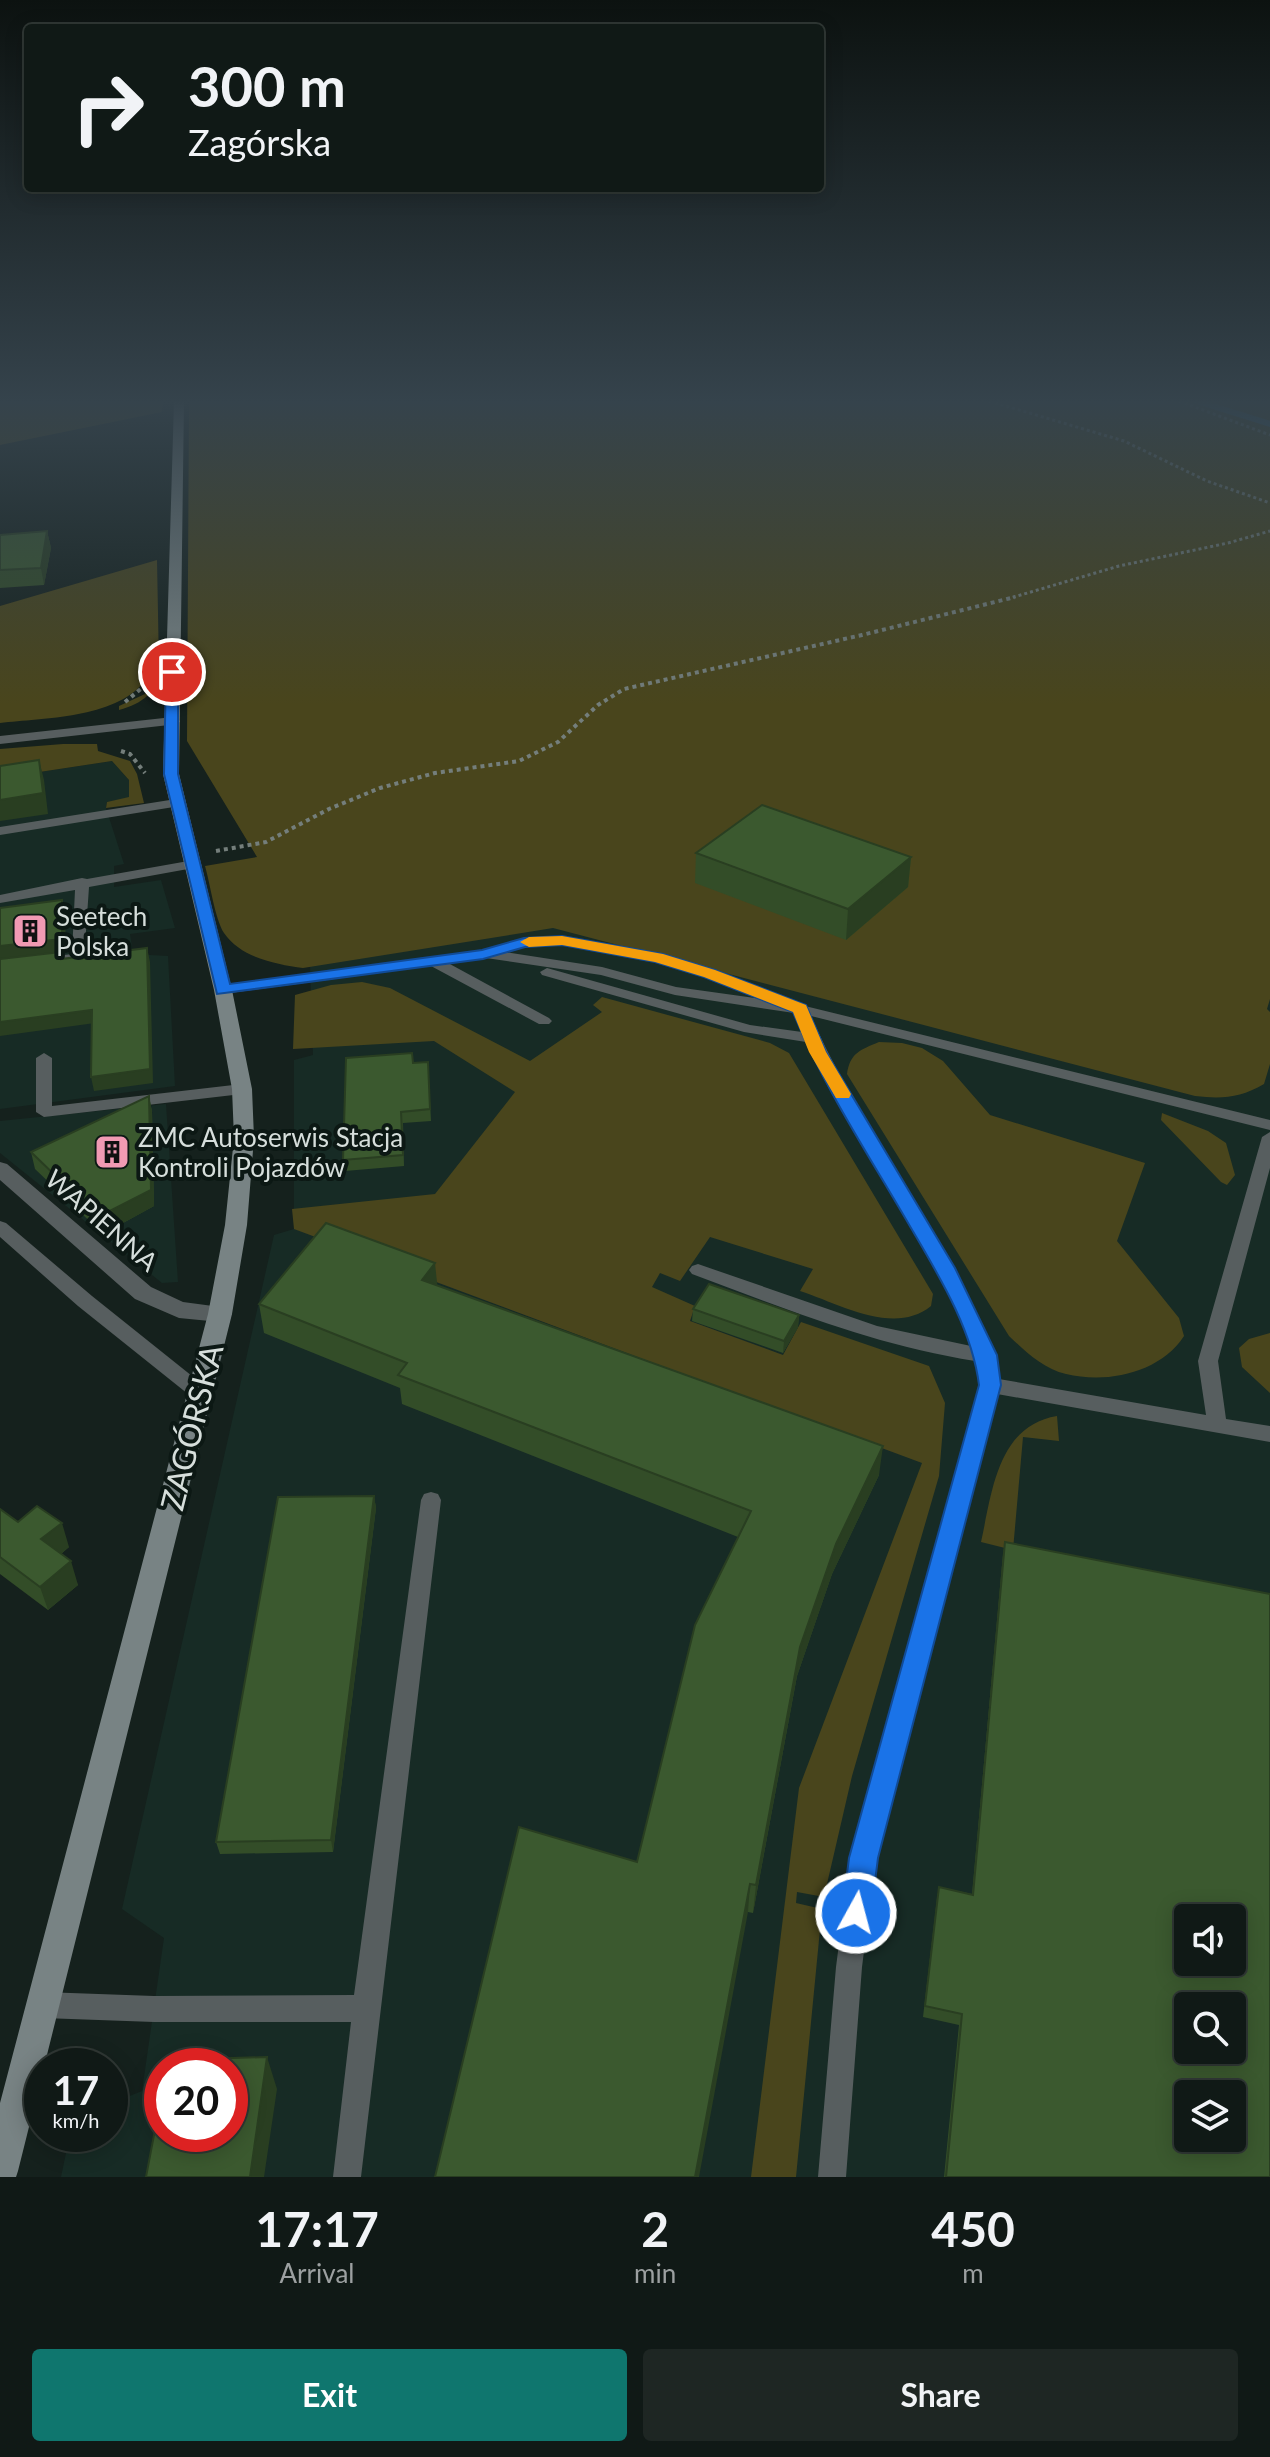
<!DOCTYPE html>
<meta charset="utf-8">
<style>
:root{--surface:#101916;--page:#1e2623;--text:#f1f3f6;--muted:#9ca0a1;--line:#303835;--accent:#0f766e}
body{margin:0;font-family:Lato,sans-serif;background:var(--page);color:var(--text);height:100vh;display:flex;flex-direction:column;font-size:30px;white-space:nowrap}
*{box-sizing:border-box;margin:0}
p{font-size:26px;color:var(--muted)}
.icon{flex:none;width:44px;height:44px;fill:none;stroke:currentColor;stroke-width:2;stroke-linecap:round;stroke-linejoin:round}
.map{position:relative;height:2177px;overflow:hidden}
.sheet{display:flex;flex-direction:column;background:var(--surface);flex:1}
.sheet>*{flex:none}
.banner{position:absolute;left:24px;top:24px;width:800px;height:168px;border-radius:8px;box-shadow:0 4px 20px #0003,0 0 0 2px var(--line);background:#101916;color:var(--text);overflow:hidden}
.controls{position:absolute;left:1174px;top:1904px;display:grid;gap:16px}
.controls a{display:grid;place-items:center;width:72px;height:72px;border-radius:8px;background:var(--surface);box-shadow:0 4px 20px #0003,0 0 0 2px var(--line);font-size:40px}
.speed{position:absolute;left:24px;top:2048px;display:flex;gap:16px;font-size:40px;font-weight:700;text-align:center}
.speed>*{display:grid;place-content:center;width:104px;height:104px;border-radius:50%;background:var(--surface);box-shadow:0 4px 20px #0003,0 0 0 2px var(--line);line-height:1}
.speed small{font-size:20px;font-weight:400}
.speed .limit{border:12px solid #d22;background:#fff;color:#111}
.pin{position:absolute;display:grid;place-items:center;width:68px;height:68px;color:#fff;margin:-34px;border:4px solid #fff;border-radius:50%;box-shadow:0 2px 8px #0007}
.me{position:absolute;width:88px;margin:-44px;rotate:7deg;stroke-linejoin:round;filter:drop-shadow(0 0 6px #0008)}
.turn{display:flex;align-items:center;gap:28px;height:168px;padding:0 32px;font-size:36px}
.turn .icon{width:104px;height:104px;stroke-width:2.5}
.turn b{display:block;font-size:56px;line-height:68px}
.eta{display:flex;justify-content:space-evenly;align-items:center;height:136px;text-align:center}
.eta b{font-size:48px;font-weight:700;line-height:56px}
.cta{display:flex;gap:16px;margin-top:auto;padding:16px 32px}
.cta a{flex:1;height:92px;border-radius:8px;background:var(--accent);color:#fff;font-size:32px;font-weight:700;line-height:92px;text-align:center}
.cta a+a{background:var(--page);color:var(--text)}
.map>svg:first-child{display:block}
.built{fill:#172b25;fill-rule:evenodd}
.green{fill:#49451c}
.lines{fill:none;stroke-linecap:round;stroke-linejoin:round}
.stream{stroke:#336586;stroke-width:6}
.path-far1{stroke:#747e7b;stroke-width:3;stroke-dasharray:3 3;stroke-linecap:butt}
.path{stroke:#747e7b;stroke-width:4;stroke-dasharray:4 4;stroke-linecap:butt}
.lane{fill:#575e5f;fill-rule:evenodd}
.street{fill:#575e5f;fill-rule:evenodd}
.secondary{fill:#788384;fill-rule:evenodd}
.wall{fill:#334d28}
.shaded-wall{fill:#293e21}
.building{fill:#3b592f;stroke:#293e21;stroke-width:2;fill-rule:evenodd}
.route{fill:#1a73e8;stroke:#114b97;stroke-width:2}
.slow{fill:#f59e0b}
.labels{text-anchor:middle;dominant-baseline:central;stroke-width:8;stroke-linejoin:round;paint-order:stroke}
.poi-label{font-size:26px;fill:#d6dedb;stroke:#0c1814;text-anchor:start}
.street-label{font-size:26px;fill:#d6dedb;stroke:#0c1814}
.near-street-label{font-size:32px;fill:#d6dedb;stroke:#0c1814}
</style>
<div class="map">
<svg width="1270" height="2177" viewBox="0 0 1270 2177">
<rect width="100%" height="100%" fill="#15211d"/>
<!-- built -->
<path class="built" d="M112,761L129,780V798L107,802L106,808L124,864L114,866V887L161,880L175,928L130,934L133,954L168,956L175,1086L0,1109V778Z
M694,899L1270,929V2177H61L70,2134H110V2104L142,2091L164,1938L122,1909L274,1235L294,1229V1060L313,1055L310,966ZM1188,1918H1232V1962H1188ZM1188,2006H1232V2050H1188ZM162,2066H230V2134H162ZM1188,2094H1232V2138H1188Z
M166,1104L178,1282L162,1283L0,1153V1121Z"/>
<!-- green -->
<path class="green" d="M0,401H163L162,412L0,445Z
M189,401H1270V999L1267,1009L1270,1012V1064L1264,1084C1240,1098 1222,1099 1195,1096L553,928L303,968C276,964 241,958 224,933C215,919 210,883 205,866L257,857L187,741Z
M157,560L159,666C158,693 143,703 119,710V706L145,694L153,682L143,683C114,718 44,718 0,723V606Z
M63,744H97L98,751L130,761L137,774L144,803L106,808L107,802L129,797V780L112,761L0,778V749Z
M362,982L390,988L530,1061L602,1012L593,1005L602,997L770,1043L789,1053L933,1294L931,1306C894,1336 840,1304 800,1291L813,1269L710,1237L680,1281L660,1273L652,1287L695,1306L690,1321L783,1355L801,1322L929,1366L945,1403L939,1476L852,1776L824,1897L797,1892L796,1903L822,1909L796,2177H751L799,1788L922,1463L294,1229L292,1209L435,1194L515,1092L434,1041L293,1049L295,995L331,985Z
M879,1042L902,1043L922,1048L943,1061L990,1115L1145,1163L1117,1241L1179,1318L1184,1336C1160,1373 1107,1384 1066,1374C1043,1369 1025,1351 1009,1336L847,1074C850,1053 860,1050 879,1042Z
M1162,1113L1208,1131L1226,1143L1235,1175L1227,1185L1221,1182L1161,1120Z
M1270,1333V1393L1242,1367L1239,1348L1249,1339Z
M1057,1416L1059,1441L1023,1437L1013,1550L981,1542C992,1493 997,1426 1057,1416Z"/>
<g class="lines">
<!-- stream -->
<path class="stream" d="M1197,401L1270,424"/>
<!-- path-far1 -->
<path class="path-far1" d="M989,401L1124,441L1207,481L1270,503
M1179,401L1270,435
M1007,599L1119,566L1228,543L1270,531"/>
<!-- path -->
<path class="path" d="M125,702L148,683
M121,751L130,754L145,773
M216,851L266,842L329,809L380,788L435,773L519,761L558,742L598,705L624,689L862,635L1015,597"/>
<!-- lane -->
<path class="lane" d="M176,799L180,800V806L0,835V827Z
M194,860L201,864L199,867L89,887L84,960L0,971V963L72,954L75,890L0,903V895L82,878L87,879Z
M562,937L649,952L715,970L805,1006L1270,1120V1130L811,1016C848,1101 902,1176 947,1256C965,1288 977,1325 996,1355L994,1358L999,1379L1206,1415L1198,1361L1262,1137L1270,1132V1168L1218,1361L1226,1419L1270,1426V1442L997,1394L876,1858L862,1967L846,2177H818L836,1967L850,1858L980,1385L975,1361C877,1346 785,1309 692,1274L689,1270L692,1266L698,1264L877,1326L971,1346C931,1237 853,1147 806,1042L744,1032L542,975L540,972L547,968L750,1025L802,1032L794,1013L675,995L601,975L486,958L448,963L549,1018L552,1021L549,1024H539L431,966L223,994L216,990L223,986L482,950L524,938ZM562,945L643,959L705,976L762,999L676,987L602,967L504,952L525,946Z
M44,1053L52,1058V1106L242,1084L250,1089L242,1094L44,1117L36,1112V1058Z
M0,1221L6,1223L92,1296L207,1388L210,1393L207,1398L200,1400L193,1398L78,1306L0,1237Z
M431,1492L438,1494L441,1500L361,2177H333L351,2022H154L43,2018L33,2015L30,2005L33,1995L43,1992L154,1996L354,1995L421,1500L424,1494Z"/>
<!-- street -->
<path class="street" d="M173,717L180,721L178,724L0,744V736Z
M0,1162L7,1164L151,1287L183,1302L228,1308L232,1314L228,1320L220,1322L179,1318L135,1299L0,1180Z"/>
<!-- secondary -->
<path class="secondary" d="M174,401H184L179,774L232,990L252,1089L254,1138L247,1225L232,1314L18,2171L16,2177H0V2103L208,1314L225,1225L234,1138L232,1089L214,990L163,774Z"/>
</g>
<!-- wall -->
<path class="wall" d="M47,531L51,548L44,585L0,588V535Z
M696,853L911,857L908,887L846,940L695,883Z
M412,1053L413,1063L428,1062L431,1121L403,1123L404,1166L345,1171L343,1160Z
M149,1096L152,1112L154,1206L103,1234L35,1169L31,1152Z
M437,1285L879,1475L832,1574L797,1676L753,1913L748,1912L637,1862L738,1537L402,1404L400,1388L264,1333L259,1304Z
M693,1309L799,1315L798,1327L783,1353L692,1321Z
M374,1496L376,1508L333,1852L220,1854L216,1842Z
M0,1509L18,1522L69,1547L61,1554L78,1585L48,1610L0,1574Z
M1005,1542L1270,2177H944L959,2025L923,2017L937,1898L939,1887L972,1894L1003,1554Z"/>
<!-- shaded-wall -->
<path class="shaded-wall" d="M47,531L51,548L44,585L41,568Z
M39,760L44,780L48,814L0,821V800Z
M911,857L908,887L846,940L848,909Z
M62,900L66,913L65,952H61L64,966L0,960V946Z
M147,948L150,962L153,1083L94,1091L91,1077Z
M92,1010L95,1023L0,1036V1022Z
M149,1096L152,1112L154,1206L103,1234L98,1217Z
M435,1263L438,1292L422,1280Z
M799,1315L798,1327L783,1353L784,1341Z
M883,1446L879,1475L832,1574L797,1676L753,1913L756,1885L800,1647L836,1544Z
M374,1496L376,1508L333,1852L331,1840Z
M62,1523L69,1547L50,1563L41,1539Z
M71,1561L78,1585L48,1610L40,1587Z
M750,1884L748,1912L699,2177H695Z
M267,2057L277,2089L264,2177H250Z"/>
<!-- building -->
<path class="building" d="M47,531L41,568L0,570V535Z
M39,760L43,793L0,800V766Z
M762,805L911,857L848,909L696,853Z
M62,900V939L0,946V908Z
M147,948L150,1069L91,1077L92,1010L0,1022V959L61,952V959Z
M412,1053L413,1063L428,1062L430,1109L401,1112L403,1155L343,1160L346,1058Z
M149,1096L151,1190L98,1217L31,1152Z
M326,1223L435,1263L422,1280L883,1446L836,1544L800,1647L756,1885L750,1884L695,2177H435L519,1827L637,1862L695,1625L751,1511L398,1375L407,1363L259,1304Z
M709,1284L799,1315L784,1341L693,1309Z
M374,1496L331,1840L216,1842L278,1497Z
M37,1506L62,1523L41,1539L71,1561L40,1587L0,1557V1509L18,1522Z
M1005,1542L1270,1594V2177H946L962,2014L925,2006L939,1887L973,1895ZM1188,1918H1232V1962H1188ZM1188,2006H1232V2050H1188ZM1188,2094H1232V2138H1188Z
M267,2057L250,2177H146L162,2093V2134H230V2066H167L168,2060Z"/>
<!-- sky -->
<linearGradient id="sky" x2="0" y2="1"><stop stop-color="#0c1210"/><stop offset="0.57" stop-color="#35434c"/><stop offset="1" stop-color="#35434c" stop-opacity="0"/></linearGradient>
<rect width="1270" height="705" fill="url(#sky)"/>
<!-- route -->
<path class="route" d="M172,668L178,672V774L230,984L482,950L524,938L562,936L663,954L715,970L806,1005L826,1052L955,1268L997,1355L1001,1385L878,1858L871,1913L867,1923L856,1927L846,1923L842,1913L849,1858L979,1385C972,1329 939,1276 911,1228C870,1157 824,1088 793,1012L704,977L655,962L562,945L525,947L483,959L217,994L164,774L166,672Z"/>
<!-- slow -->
<path class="slow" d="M562,936L663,954L715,970L806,1005L826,1052L851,1094L849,1098H836L809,1052L793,1012L704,977L655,962L562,945L529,947L520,942L529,937Z"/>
<!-- icons -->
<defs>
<symbol id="building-square" viewBox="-11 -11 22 22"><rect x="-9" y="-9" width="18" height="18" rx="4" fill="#f19ab3" stroke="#0c1814"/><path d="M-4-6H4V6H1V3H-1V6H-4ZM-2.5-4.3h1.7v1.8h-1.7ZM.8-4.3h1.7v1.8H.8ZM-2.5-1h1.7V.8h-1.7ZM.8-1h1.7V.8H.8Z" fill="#111"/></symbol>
</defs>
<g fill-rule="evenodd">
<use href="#building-square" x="10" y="911" width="40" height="40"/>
<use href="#building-square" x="92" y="1132" width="40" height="40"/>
</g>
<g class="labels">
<!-- poi labels -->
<g class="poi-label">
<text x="56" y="916">Seetech<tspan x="56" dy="30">Polska</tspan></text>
<text x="138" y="1137">ZMC Autoserwis Stacja<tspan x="138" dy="30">Kontroli Pojazdów</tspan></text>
</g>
<!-- street labels -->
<g class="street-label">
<text transform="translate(102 1220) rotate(41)">WAPIENNA</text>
</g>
<!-- near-street labels -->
<g class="near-street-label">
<text transform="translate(191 1427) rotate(-76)">ZAGÓRSKA</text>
</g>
</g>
</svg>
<div class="controls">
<a><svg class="icon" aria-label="sound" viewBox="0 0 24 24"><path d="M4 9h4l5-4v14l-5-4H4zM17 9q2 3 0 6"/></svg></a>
<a><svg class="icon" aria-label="search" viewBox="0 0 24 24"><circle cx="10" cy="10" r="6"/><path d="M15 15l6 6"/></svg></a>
<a><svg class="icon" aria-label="layers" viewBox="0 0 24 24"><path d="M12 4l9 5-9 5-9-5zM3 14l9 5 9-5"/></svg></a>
</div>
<div class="speed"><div>17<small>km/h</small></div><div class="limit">20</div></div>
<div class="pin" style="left:172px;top:672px;background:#d93025"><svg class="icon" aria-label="arrive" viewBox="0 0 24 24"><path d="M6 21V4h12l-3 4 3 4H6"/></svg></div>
<svg class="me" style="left:856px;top:1913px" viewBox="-20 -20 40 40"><circle r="17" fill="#1a73e8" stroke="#fff" stroke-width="3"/><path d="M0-11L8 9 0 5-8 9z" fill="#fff"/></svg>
<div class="banner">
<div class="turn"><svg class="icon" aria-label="right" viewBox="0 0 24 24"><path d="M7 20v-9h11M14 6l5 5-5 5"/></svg><div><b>300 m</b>Zagórska</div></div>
</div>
</div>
<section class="sheet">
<div class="eta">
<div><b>17:17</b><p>Arrival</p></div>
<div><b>2</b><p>min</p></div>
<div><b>450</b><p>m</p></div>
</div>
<div class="cta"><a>Exit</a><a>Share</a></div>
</section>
